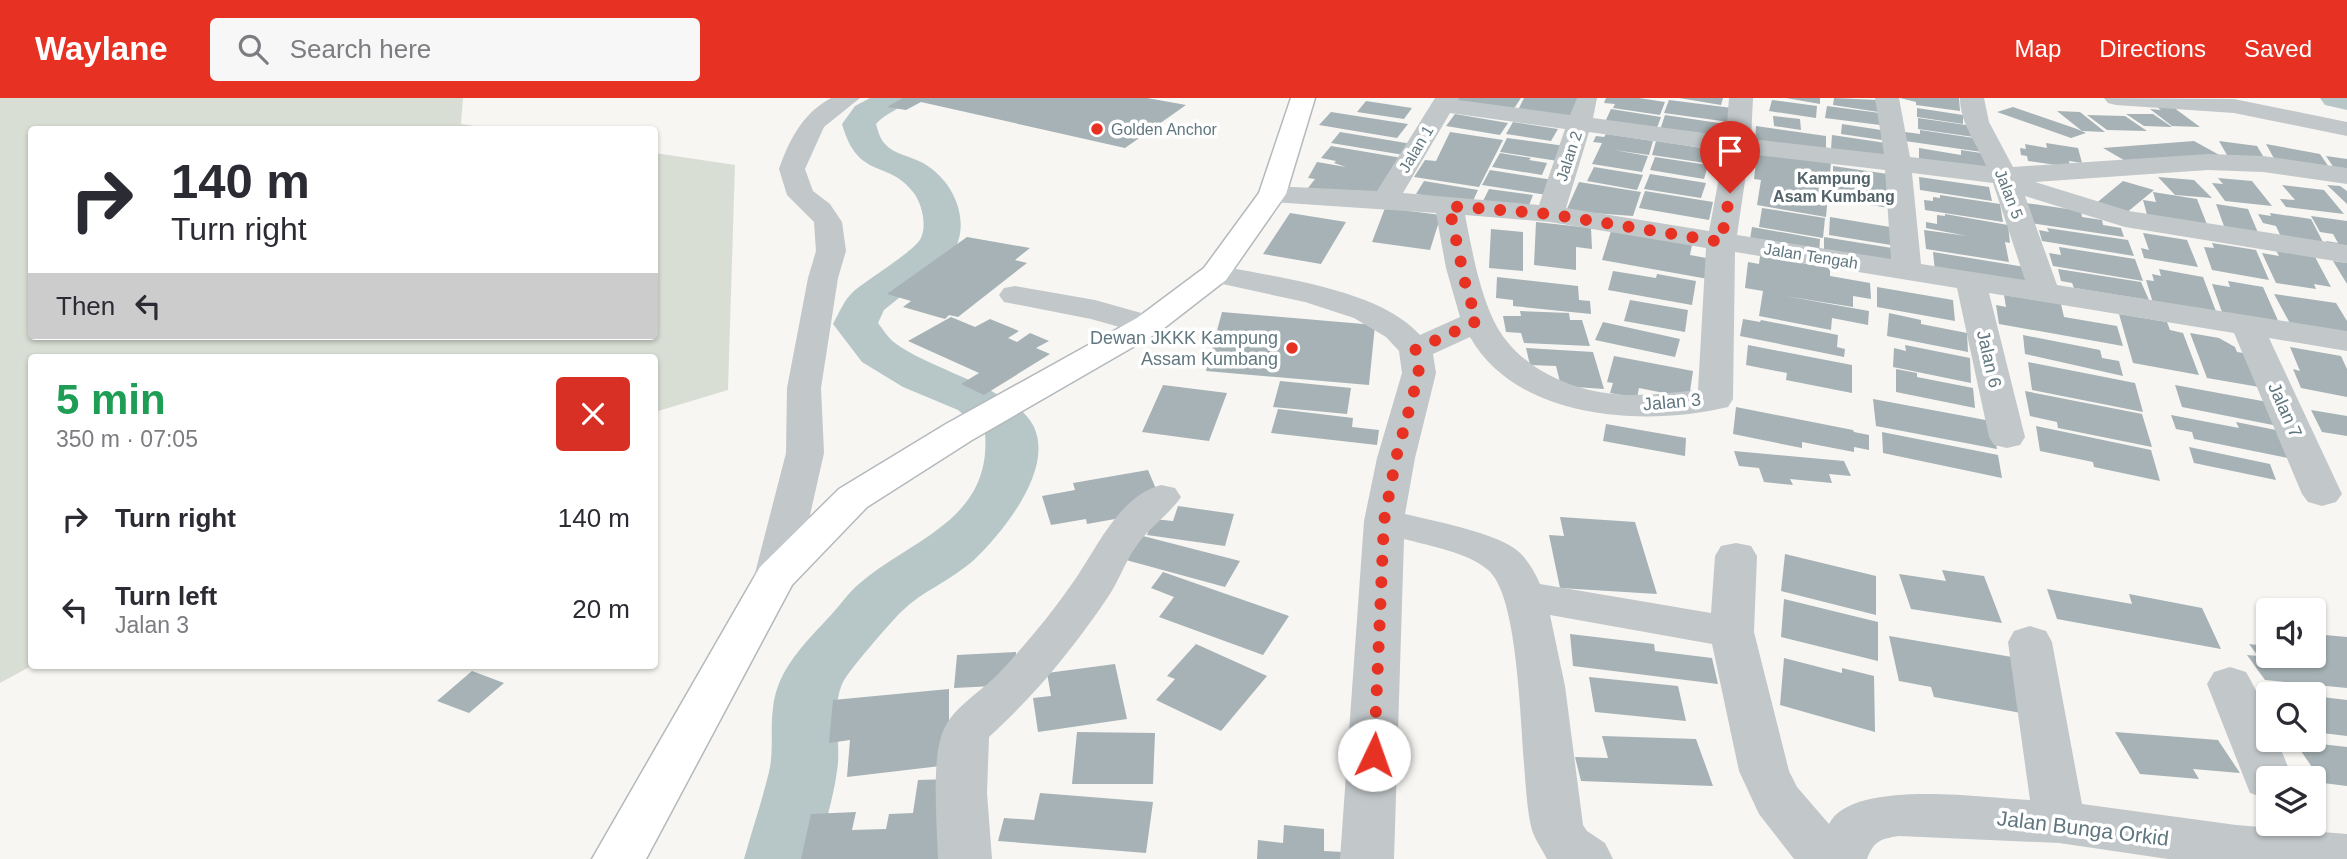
<!DOCTYPE html>
<meta charset="utf-8">
<style>
:root{--surface:#fff;--page:#f7f7f7;--text:#2b2b33;--muted:#7c7c81;--accent:#e73223}
body{margin:0;font-family:Arial,sans-serif;background:var(--page);color:var(--text);height:100vh;display:flex;flex-direction:column;font-size:26px;white-space:nowrap}
*{box-sizing:border-box;margin:0}
p{font-size:23px;color:var(--muted)}
.icon{flex:none;width:38px;height:38px;fill:none;stroke:currentColor;stroke-width:2;stroke-linecap:round;stroke-linejoin:round}
.map{position:relative;flex:1;overflow:hidden}
.side{position:absolute;left:28px;top:256px;width:630px;height:315px;display:flex;flex-direction:column;background:var(--surface);border-radius:7px;box-shadow:0 2px 5px #0004}
.side>*{flex:none}
.top-card{position:absolute;left:28px;top:28px;width:630px;height:214px;border-radius:7px;box-shadow:0 2px 5px #0004;background:#fff;color:var(--text);overflow:hidden}
.controls{position:absolute;left:2256px;top:500px;display:grid;gap:14px}
.controls a{display:grid;place-items:center;width:70px;height:70px;border-radius:7px;background:var(--surface);box-shadow:0 2px 5px #0004;font-size:35px}
.pin{position:absolute;display:grid;place-items:center;width:60px;height:60px;color:#fff;margin:-72px -30px;border-radius:50% 50% 50% 0;rotate:-45deg;box-shadow:0 0 7px #0007}
.pin .icon{rotate:45deg}
.me{position:absolute;width:77px;margin:-38px;rotate:3deg;stroke-linejoin:round;filter:drop-shadow(0 0 5px #0008)}
.turn{display:flex;align-items:center;gap:24px;height:147px;padding:0 28px;font-size:32px}
.turn .icon{width:91px;height:91px;stroke-width:2.5}
.turn b{display:block;font-size:49px;line-height:60px}
.then{display:flex;align-items:center;height:66px;padding:0 28px;background:#0003;gap:14px;font-size:26px}
.round{display:grid;place-items:center;flex:none;width:74px;height:74px;border-radius:7px;background:var(--page)}
.overview{display:flex;align-items:center;justify-content:space-between;height:119px;padding:0 28px}
h1{font-size:42px;font-weight:800;line-height:52px;color:#1e9e55}
ul{padding:0;list-style:none}
li{display:flex;align-items:center;gap:21px;height:91px;padding:0 28px}
li div{flex:1}
li b{display:block;font-size:26px}
li em{font-style:normal}
header{display:flex;align-items:center;gap:42px;box-sizing:border-box;height:98px;padding:0 35px;background:var(--accent);color:#fff}
header strong{font-size:33px}
nav{display:flex;gap:38px;margin-inline-start:auto;font-size:24px}
.search{width:490px;height:63px;background:var(--page);display:flex;align-items:center;gap:18px;box-sizing:border-box;padding:0 24px;border-radius:7px;color:var(--muted);font-size:26px}
.map>svg:first-child{display:block}
.green{fill:#d9ded4}
.lines{fill:none;stroke-linecap:round;stroke-linejoin:round}
.river{fill:#b7c7c8;fill-rule:evenodd}
.building{fill:#a6b2b5}
.major-casing{stroke:#b3b9bc;stroke-width:3}
.minor{fill:#c2c7c9;fill-rule:evenodd}
.major{fill:#fff;fill-rule:evenodd}
.route{stroke:#e73223;stroke-width:12;stroke-dasharray:0 21.6}
.poi-dot{fill:#e73223;stroke:#fff;stroke-width:2.5}
.labels{text-anchor:middle;dominant-baseline:central;stroke-width:7;stroke-linejoin:round;paint-order:stroke}
.far-poi-label{font-size:16px;fill:#61777f;stroke:#fff;text-anchor:start}
.far-street-label{font-size:16px;fill:#61777f;stroke:#fff}
.far-neighbourhood-label{font-size:16px;font-weight:bold;fill:#53636a;stroke:#fff}
.poi-label{font-size:18px;fill:#61777f;stroke:#fff;text-anchor:end}
.street-label{font-size:18px;fill:#61777f;stroke:#fff}
.near-street-label{font-size:21px;fill:#61777f;stroke:#fff}
</style>
<header>
<strong>Waylane</strong>
<div class="search"><svg class="icon" aria-label="search" viewBox="0 0 24 24"><circle cx="10" cy="10" r="6"/><path d="M15 15l6 6"/></svg>Search here</div>
<nav><a>Map</a><a>Directions</a><a>Saved</a></nav>
</header>
<div class="map">
<svg width="2347" height="761" viewBox="0 0 2347 761">
<rect width="100%" height="100%" fill="#f7f6f3"/>
<!-- green -->
<path class="green" d="M0,0H463L461,26L494,31L32,32V238H654L655,55L735,67L728,292L655,314L654,259H32L33,567L0,585Z"/>
<g class="lines">
<!-- river -->
<path class="river" d="M870,0H909C901,12 885,15 876,26C878,33 880,41 885,46C895,57 911,58 923,65C955,83 973,126 951,158L884,212L878,225C883,231 888,240 895,245C929,271 1017,292 1034,329C1054,372 1003,434 974,462C952,482 922,493 901,514C889,526 850,571 843,584C830,612 842,644 837,673C833,703 823,732 816,761H744C752,732 762,703 769,674C774,653 770,631 773,610C777,571 806,544 831,517C841,506 849,494 860,485C913,440 992,422 985,335L958,312L903,289L862,264L833,226C839,215 844,202 853,194C866,182 915,153 921,140C927,127 922,105 913,94C888,61 858,83 842,26L855,8Z
M2320,0H2347V12L2325,7Z"/>
</g>
<!-- building -->
<path class="building" d="M903,0H1147L1186,7L1125,50L921,4L906,12L887,9Z
M1458,0H1521L1511,15L1455,3Z
M1524,0H1581L1575,22L1517,14Z
M1606,0H1639L1665,4L1660,17L1613,10L1615,6L1604,5Z
M1679,0H1723L1721,7Z
M1786,0H1820V6Z
M1834,0L1878,2L1885,15L1833,7Z
M1900,0H1959L1960,13L1916,7V4Z
M1669,2L1732,10L1729,24L1664,15Z
M1772,2L1817,8L1816,20L1769,13Z
M1366,3L1412,10L1404,21L1357,14Z
M1827,8L1880,15V27L1825,20Z
M2013,9L2077,31L2086,35L2071,40L1997,14Z
M2157,9H2173L2200,29L2172,28L2150,11L2161,12Z
M1917,10L1963,17V26L1917,19Z
M1611,11L1661,19L1655,35L1605,24Z
M2057,13L2080,14L2105,34L2082,33Z
M1331,14L1408,26L1397,40L1319,27Z
M1455,16L1508,25L1500,37L1446,28Z
M2126,16H2153L2172,29L2144,28Z
M1665,17L1732,27L1729,42L1660,32Z
M2087,17L2125,18L2147,33L2107,32Z
M1773,18L1800,21L1801,32L1774,28Z
M1918,20L1973,28L1974,39L1918,31Z
M1513,24L1558,31L1551,43L1506,36Z
M1842,26L1881,32L1882,42L1841,36Z
M1756,28L1826,38V54L1755,44Z
M1920,32L1981,41L1982,54L1905,43V34L1920,36Z
M1340,34L1412,46L1404,57L1331,45Z
M1450,34L1503,42L1479,89L1414,79L1425,62L1436,63Z
M1606,36L1653,43L1649,57L1614,52L1648,58L1642,74L1592,66L1602,45L1593,44L1596,38L1604,39Z
M1832,37L1886,45V59L1831,51Z
M1507,40L1565,48L1558,63L1500,54Z
M1656,43L1715,52L1712,66L1652,57Z
M2194,43L2223,59L2129,65L2103,50Z
M2219,43L2257,48L2266,63L2227,57Z
M2046,45L2078,50L2082,65L2069,63L2070,69L2028,63L2027,58L2021,57L2020,50L2026,51L2025,46L2047,50Z
M2266,46L2320,56L2331,72L2276,64Z
M1331,48L1402,60L1376,98L1308,90L1315,81L1308,80L1317,64L1346,69L1334,65L1336,63L1321,60Z
M1919,50L1961,57V52L1988,56L1990,73L1919,62Z
M1500,55L1531,60L1529,62L1547,65L1542,77L1492,69Z
M1757,55L1831,64L1826,119L1757,107L1761,82L1754,81Z
M2326,58L2347,61V72L2334,70Z
M1655,59L1708,67L1704,81L1650,72Z
M1833,68L1888,76L1896,111L1833,101Z
M1594,69L1643,77L1637,92L1587,83Z
M1490,72L1553,82L1547,97L1482,87Z
M1650,76L1706,85L1701,100L1644,91Z
M1919,79L1989,89L1992,103L1920,92Z
M2158,79L2194,82L2212,100L2175,97Z
M2218,80L2252,83L2272,108L2225,103L2212,85L2223,86Z
M1424,83L1478,92L1472,105L1416,96Z
M2123,83L2154,92L2125,116L2094,107Z
M1579,84L1641,94L1633,118L1566,113Z
M2282,87L2324,92L2344,116L2286,109L2280,101L2295,102Z
M2327,87L2340,88L2347,93V106Z
M1489,91L1533,97L1528,110L1483,103Z
M1645,93L1713,104L1709,122L1639,110Z
M2153,94L2197,101L2210,134L2149,124L2143,102L2156,104Z
M1940,97L2000,106L2003,124L1925,112L1924,102L1933,103V99L1940,100Z
M2026,105L2081,113L2082,119L2102,122L2103,127L2121,130L2124,139L2030,125Z
M2216,106L2248,111L2259,137L2225,131Z
M1385,110L1441,117L1430,152L1372,144Z
M1762,110L1825,120L1823,140L1759,129Z
M1290,115L1346,124L1321,166L1263,156Z
M2270,115L2311,121L2324,146L2281,139L2276,128L2263,125L2258,116L2271,118Z
M1945,116L2008,127L2010,145L2005,144L2009,164L1926,151L1924,132L1967,138L1926,130V124L1937,126V117L1945,118Z
M2311,118L2347,123V154L2331,151L2326,143L2338,145L2333,136L2320,134Z
M1830,119L1896,130L1897,148L1829,137Z
M1536,124L1591,130L1592,151L1576,149V172L1534,167Z
M1752,129L1820,141L1819,157L1750,141Z
M2047,130L2128,142L2134,158L2042,143L2039,132L2049,134Z
M1491,131L1523,134V173L1489,170Z
M1611,133L1692,147L1690,157L1712,161L1708,181L1602,162Z
M2143,135L2187,142L2198,169L2144,160L2141,150L2149,152Z
M967,139L1030,150L1015,162L1027,165L958,219L949,217L945,221L903,209L911,203L887,196Z
M1824,139L1892,150L1893,167L1824,155Z
M2212,145L2256,152L2269,182L2212,172L2204,149L2214,150Z
M2059,149L2135,161L2143,183L2053,168L2049,155L2061,157Z
M2276,152L2315,159L2331,189L2314,186L2316,191L2276,185L2262,155L2279,158Z
M1933,154L2025,169L2029,190L1935,173Z
M1760,158L1830,170V178L1870,185L1871,201L1853,198V209L1785,198L1869,213L1868,227L1832,220L1831,232L1759,218L1763,193L1745,190L1748,164L1759,166Z
M2333,163L2347,165V186Z
M2058,171L2141,184L2149,202L2074,190L2072,185L2061,183Z
M2159,171L2203,179L2217,216L2153,205L2146,182L2154,183L2152,176L2161,178Z
M1613,173L1656,180L1657,176L1696,183L1692,207L1608,192Z
M1497,179L1578,188L1579,202L1590,203L1591,216L1513,208V202L1496,200Z
M2228,183L2263,189L2280,227L2223,217L2212,186L2230,189Z
M1877,189L1953,202L1955,223L1877,209Z
M2274,196L2336,205L2347,223V238L2292,229Z
M2004,197L2061,206L2064,219L2117,228L2123,248L1999,226L1996,207L2006,209Z
M1630,202L1688,212L1685,234L1624,223Z
M1520,213L1569,215L1570,222H1582L1590,248L1524,245L1521,235L1506,234L1503,218H1521Z
M1222,214L1375,227L1369,287L1206,273Z
M1889,215L1921,222V226L1967,235L1968,254L1887,238Z
M2119,216L2167,224L2170,232L2183,235L2199,277L2133,265Z
M951,219L975,229L990,221L1019,233L1008,240L1017,244L1030,235L1049,243L1036,250L1050,256L984,297L961,286L979,275L908,243Z
M1743,221L1760,224L1761,222L1838,237L1837,249L1845,251L1844,259L1740,238Z
M1603,224L1680,241L1675,259L1595,242Z
M2190,235L2219,240L2235,249L2237,254L2255,257L2271,291L2207,280Z
M2023,237L2100,252L2102,260L2119,263L2123,278L2025,256Z
M1748,247L1852,267V295L1786,282L1787,275L1746,267Z
M1905,247L1970,260L1971,285L1893,269L1894,250L1906,253Z
M2290,249L2341,258L2347,271V299L2301,290L2293,271L2300,273Z
M1526,250L1593,254L1604,291L1561,288L1556,268L1530,267Z
M1614,258L1693,273L1689,300L1639,290L1637,300L1610,295L1613,285L1607,284Z
M2028,264L2135,285L2143,314L2032,292Z
M1896,271L1917,275V279L1973,290L1975,310L1896,294Z
M1280,283L1351,290L1347,316L1273,309Z
M1163,287L1227,295L1209,343L1142,334Z
M2175,287L2273,305L2283,329L2182,309Z
M2025,293L2142,316L2152,349L2058,330L2057,324L2030,318Z
M1873,301L1991,323L1997,351L1876,328Z
M1736,309L1853,332L1854,334L1869,337V352L1854,349V354L1802,344V350L1733,336Z
M1278,311L1353,320L1352,329L1379,332L1377,347L1271,335Z
M2311,312L2347,318V338L2322,334Z
M2171,317L2239,330L2236,324L2281,333L2293,361L2194,341L2192,334L2176,331Z
M1606,326L1686,340L1685,358L1603,343Z
M2036,328L2151,352L2160,383L2094,369L2093,364L2040,353Z
M1882,334L1998,357L2002,380L1883,355Z
M2189,349L2270,366L2276,382L2194,365Z
M1734,353L1844,363L1851,378L1829,376L1832,385L1790,381L1793,387L1764,384L1759,370L1739,368Z
M1148,372L1165,412L1087,426L1086,421L1051,427L1042,398L1075,392L1073,385Z
M1178,408L1234,416L1225,448L1147,437L1153,421L1173,423Z
M1560,419L1635,424L1657,496L1560,490L1549,437L1564,438Z
M1143,438L1240,463L1225,489L1126,462Z
M1785,456L1876,478V517L1781,493Z
M1942,472L1984,478L2002,525L1911,511L1899,476L1946,483Z
M1163,474L1289,518L1263,557L1159,519L1174,499L1151,490Z
M2047,491L2132,506L2129,496L2202,510L2221,551L2057,521Z
M1784,501L1878,524V563L1781,539Z
M1570,536L1654,546L1655,553L1712,560L1718,586L1573,568Z
M2314,536L2347,539V590L2265,582L2247,557L2258,558L2249,546L2268,548V558H2314Z
M1889,538L2012,559L2032,617L1934,599L1931,589L1899,583Z
M1196,546L1267,578L1221,633L1156,602L1175,581L1167,578Z
M1016,554L1015,587L954,590L957,557Z
M1784,560L1842,575V570L1874,578L1875,634L1780,607Z
M1115,566L1127,621L1038,634L1033,600L1051,598L1047,575Z
M472,573L504,585L469,615L437,603Z
M1589,579L1678,588L1686,623L1595,614Z
M949,591V667L847,679L850,642L829,645L833,602Z
M2314,598L2347,602V638L2314,634Z
M1077,634L1155,635L1153,686H1072Z
M2115,634L2218,642L2240,675L2193,671L2199,681L2140,676Z
M1602,638L1696,641L1713,688L1581,683L1575,659L1608,660Z
M2294,643L2347,649V688L2323,685Z
M954,681L944,761H801L811,716L856,714L852,732L886,731L889,716L913,715L918,682Z
M1040,695L1153,704L1146,755L998,743L1004,720L1034,722Z
M1284,727L1324,731V753L1344,754V761H1257L1258,742L1283,745Z"/>
<g class="lines">
<defs>
<path id="major" d="M1291,0H1315L1286,96L1226,182L1159,234L972,342L867,409L792,487L646,761H592L760,469L839,391L946,326L1137,220L1204,170L1259,95Z"/>
</defs>
<!-- major casing -->
<use href="#major" class="major-casing"/>
<!-- minor -->
<path class="minor" d="M831,0H860L824,29L805,71L813,93L830,106L842,124L846,153L838,180L821,290L824,355L796,479L790,489L775,493L760,489L754,479L786,355L787,290L808,180L816,153L814,124L787,97L779,71C789,42 803,15 831,0Z
M1435,0H1459L1458,2L1570,17L1577,0H1597L1593,20L1726,38L1729,0H1753L1751,41L1884,56L1875,0H1899L1910,59L1986,68C1977,45 1960,26 1960,0H1984L1989,24L2013,69L2208,56L2263,58L2347,70V86L2263,74L2208,72L2035,84L2129,113L2347,147V165L2125,129L2025,98L2057,187L2347,233V253L2269,240L2342,396L2336,404L2322,408L2308,404L2302,396L2234,235L1989,195L2025,339L2020,347L2007,350L1994,347L1989,339L1957,190L1735,154L1733,301L1728,309C1644,329 1517,322 1470,239L1433,256L1436,275L1415,360L1405,416C1433,423 1499,435 1519,454C1528,462 1536,476 1540,486L1711,515L1715,458L1721,448L1736,445L1751,448L1757,458L1754,534L1789,673L1797,689L1829,726C1852,680 1985,700 2030,702L2008,544L2014,533L2030,528L2046,533L2052,544L2082,706L2236,727L2347,736V761H2168L2059,745L1899,738C1880,741 1874,743 1867,761H1794L1759,716L1739,673L1712,546L1550,517L1565,588L1583,727L1587,733L1605,745L1613,761H1547C1542,751 1533,739 1531,728C1519,678 1525,503 1488,472C1467,454 1430,448 1404,441L1394,761H1340L1364,423L1377,360L1402,275L1399,253L1386,239L1354,220L1305,204L1204,182L1200,176L1204,170L1215,167C1274,179 1380,191 1420,237L1460,219L1446,170L1436,115L1272,104L1262,102L1258,96L1262,90L1272,88L1377,93ZM1450,15L1565,31L1539,107L1403,95ZM1589,34L1724,53L1709,133L1566,110ZM1749,56L1885,72L1891,161L1737,137ZM1912,75L1993,85L2025,182L1921,166ZM1465,117L1550,124L1706,150L1698,292C1676,294 1655,297 1633,297C1580,298 1516,272 1493,221C1478,188 1472,152 1465,117Z
M2104,0L2234,1L2347,24V38L2234,15L2116,7L2108,5Z
M1015,188L1095,202L1159,220L1164,227L1159,234L1148,237L1091,221L1004,204L999,197L1004,190Z
M1161,387L1175,390L1181,399C1168,418 1146,432 1134,451C1124,467 1118,484 1108,499C1072,552 1036,596 989,639L987,695L992,761H938C937,730 932,666 941,639C950,609 980,596 1001,573C1027,545 1052,515 1074,483C1097,450 1119,398 1161,387Z
M2230,569L2246,574C2259,596 2268,617 2268,642H2277L2293,681H2268V701L2250,695L2207,586L2214,574Z"/>
<!-- major -->
<use href="#major" class="major"/>
</g>
<g class="lines">
<!-- route -->
<path class="route" d="M1374,657L1384,423L1396,360L1419,275L1415,252L1477,223L1466,189L1449,108L1550,116L1721,144L1730,95"/>
</g>
<!-- markers -->
<g class="poi-dot">
<circle cx="1097" cy="31" r="7"/>
<circle cx="1292" cy="250" r="7"/>
</g>
<g class="labels">
<!-- far-poi labels -->
<g class="far-poi-label">
<text x="1111" y="31">Golden Anchor</text>
</g>
<!-- far-street labels -->
<g class="far-street-label">
<text transform="translate(1416 51) rotate(-59)">Jalan 1</text>
<text transform="translate(1569 58) rotate(-72)">Jalan 2</text>
<text transform="translate(2009 96) rotate(69)">Jalan 5</text>
<text transform="translate(1811 158) rotate(9)">Jalan Tengah</text>
</g>
<!-- far-neighbourhood labels -->
<g class="far-neighbourhood-label">
<text x="1834" y="80">Kampung<tspan x="1834" dy="18">Asam Kumbang</tspan></text>
</g>
<!-- poi labels -->
<g class="poi-label">
<text x="1278" y="240">Dewan JKKK Kampung<tspan x="1278" dy="21">Assam Kumbang</tspan></text>
</g>
<!-- street labels -->
<g class="street-label">
<text transform="translate(1989 261) rotate(77)">Jalan 6</text>
<text transform="translate(1672 304) rotate(-5)">Jalan 3</text>
<text transform="translate(2285 312) rotate(66)">Jalan 7</text>
</g>
<!-- near-street labels -->
<g class="near-street-label">
<text transform="translate(2083 730) rotate(7)">Jalan Bunga Orkid</text>
</g>
</g>
</svg>
<div class="controls">
<a><svg class="icon" aria-label="sound" viewBox="0 0 24 24"><path d="M4 9h4l5-4v14l-5-4H4zM17 9q2 3 0 6"/></svg></a>
<a><svg class="icon" aria-label="search" viewBox="0 0 24 24"><circle cx="10" cy="10" r="6"/><path d="M15 15l6 6"/></svg></a>
<a><svg class="icon" aria-label="layers" viewBox="0 0 24 24"><path d="M12 4l9 5-9 5-9-5zM3 14l9 5 9-5"/></svg></a>
</div>
<div class="pin" style="left:1730px;top:95px;background:#d93025"><svg class="icon" aria-label="arrive" viewBox="0 0 24 24"><path d="M6 21V4h12l-3 4 3 4H6"/></svg></div>
<svg class="me" style="left:1374px;top:657px" viewBox="-20 -20 40 40"><circle r="19" fill="#fff"/><path d="M0-13L10 11 0 6-10 11z" fill="#e73223"/></svg>
<div class="top-card">
<div class="turn"><svg class="icon" aria-label="right" viewBox="0 0 24 24"><path d="M7 20v-9h11M14 6l5 5-5 5"/></svg><div><b>140 m</b>Turn right</div></div>
<div class="then">Then<svg class="icon" aria-label="left" viewBox="0 0 24 24"><path d="M17 20v-9H6M10 6l-5 5 5 5"/></svg></div>
</div>
<section class="side">
<div class="overview"><div><h1>5 min</h1><p>350 m · 07:05</p></div><a class="round" style="background:#d93025;color:#fff"><svg class="icon" aria-label="close" viewBox="0 0 24 24"><path d="M6 6l12 12M18 6L6 18"/></svg></a></div>
<ul>
<li><svg class="icon" aria-label="right" viewBox="0 0 24 24"><path d="M7 20v-9h11M14 6l5 5-5 5"/></svg><div><b>Turn right</b></div><em>140 m</em></li>
<li><svg class="icon" aria-label="left" viewBox="0 0 24 24"><path d="M17 20v-9H6M10 6l-5 5 5 5"/></svg><div><b>Turn left</b><p>Jalan 3</p></div><em>20 m</em></li>
</ul>
</section>
</div>
